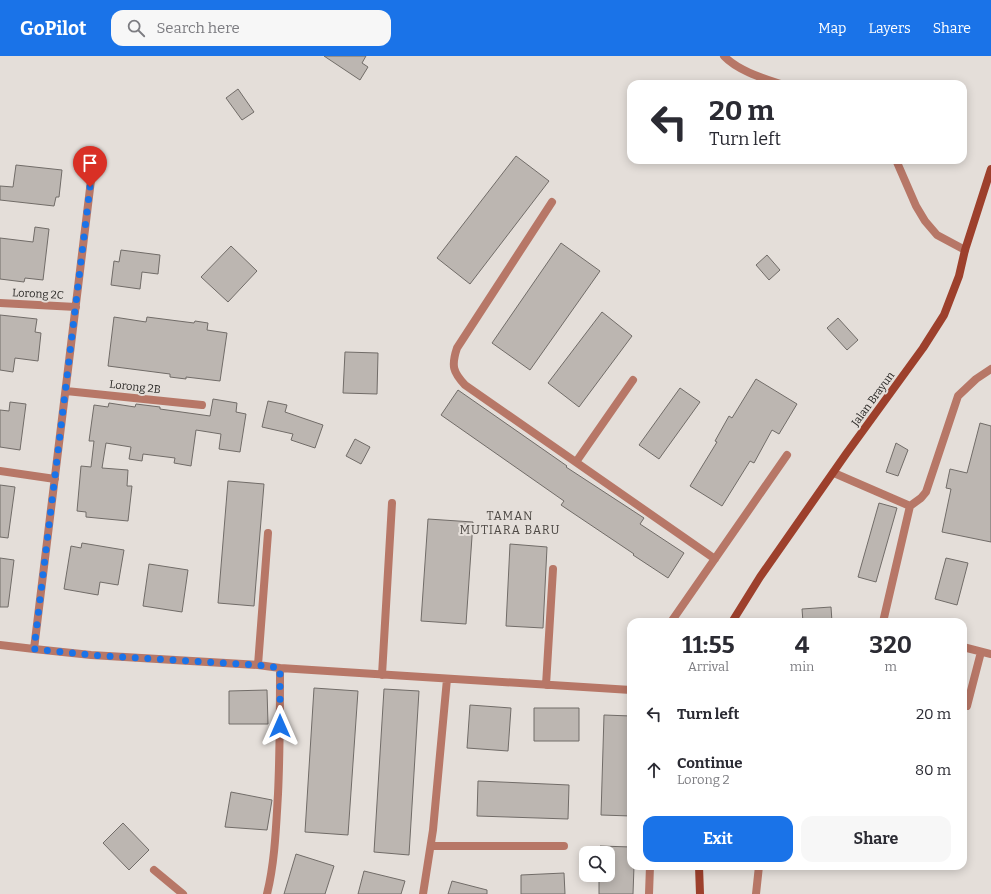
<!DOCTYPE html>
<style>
:root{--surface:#fff;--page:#f7f7f7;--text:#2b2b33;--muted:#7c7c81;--accent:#1a73e8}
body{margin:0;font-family:Bitter,serif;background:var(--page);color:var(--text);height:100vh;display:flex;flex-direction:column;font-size:15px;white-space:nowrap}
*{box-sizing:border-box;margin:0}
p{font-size:13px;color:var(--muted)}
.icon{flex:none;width:22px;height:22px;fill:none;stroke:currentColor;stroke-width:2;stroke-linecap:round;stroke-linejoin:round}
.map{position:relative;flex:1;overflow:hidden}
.drawer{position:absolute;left:627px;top:562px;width:340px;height:252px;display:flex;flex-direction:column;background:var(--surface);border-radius:12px;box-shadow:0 2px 10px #0003}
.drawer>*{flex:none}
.hud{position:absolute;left:627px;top:24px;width:340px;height:84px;border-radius:12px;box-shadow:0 2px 10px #0003;background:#fff;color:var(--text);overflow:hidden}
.controls{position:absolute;left:579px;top:790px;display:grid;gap:8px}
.controls a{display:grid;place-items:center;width:36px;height:36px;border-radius:8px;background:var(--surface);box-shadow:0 2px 10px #0003;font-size:20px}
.pin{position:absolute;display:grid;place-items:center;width:34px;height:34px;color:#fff;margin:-41px -17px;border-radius:50% 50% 50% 0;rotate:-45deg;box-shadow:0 0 4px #0007}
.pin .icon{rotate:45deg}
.me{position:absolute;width:44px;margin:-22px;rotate:0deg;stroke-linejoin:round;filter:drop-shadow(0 0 3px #0008)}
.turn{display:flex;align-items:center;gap:14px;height:84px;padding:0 16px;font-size:18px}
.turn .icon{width:52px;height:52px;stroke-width:2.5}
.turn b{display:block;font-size:28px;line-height:34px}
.eta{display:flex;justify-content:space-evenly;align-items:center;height:68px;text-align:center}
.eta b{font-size:24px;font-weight:700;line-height:28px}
.primary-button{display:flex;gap:8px;margin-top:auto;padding:8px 16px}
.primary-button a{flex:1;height:46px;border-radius:12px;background:var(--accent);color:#fff;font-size:16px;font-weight:700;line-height:46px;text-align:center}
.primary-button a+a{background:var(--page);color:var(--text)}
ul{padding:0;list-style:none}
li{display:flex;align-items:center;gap:12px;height:56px;padding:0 16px}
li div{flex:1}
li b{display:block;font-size:15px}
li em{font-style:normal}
header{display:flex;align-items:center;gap:24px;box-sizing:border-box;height:56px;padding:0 20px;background:var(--accent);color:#fff}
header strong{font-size:19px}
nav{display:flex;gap:22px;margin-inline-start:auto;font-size:14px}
.search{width:280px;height:36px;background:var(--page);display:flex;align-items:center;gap:10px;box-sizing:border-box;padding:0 14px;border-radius:12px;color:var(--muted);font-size:15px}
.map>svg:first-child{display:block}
.building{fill:#bcb6b1;stroke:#716c68}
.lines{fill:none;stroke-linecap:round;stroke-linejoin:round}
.lane{stroke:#b77767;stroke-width:8}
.street{stroke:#b77767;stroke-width:8}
.secondary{stroke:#9d402c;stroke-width:8}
.route{stroke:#1a73e8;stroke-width:7;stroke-dasharray:0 12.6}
.labels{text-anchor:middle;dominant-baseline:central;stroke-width:4;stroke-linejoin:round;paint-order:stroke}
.street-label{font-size:11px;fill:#2a2826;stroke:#e4ded9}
.neighbourhood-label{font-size:12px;letter-spacing:1px;fill:#4d4844;stroke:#e4ded9}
</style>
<header>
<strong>GoPilot</strong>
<div class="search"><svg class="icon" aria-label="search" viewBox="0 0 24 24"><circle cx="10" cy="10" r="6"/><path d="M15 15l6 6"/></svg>Search here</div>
<nav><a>Map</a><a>Layers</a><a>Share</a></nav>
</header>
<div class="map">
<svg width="991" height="838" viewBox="0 0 991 838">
<rect width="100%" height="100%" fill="#e4ded9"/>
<!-- building -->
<path class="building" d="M324,0H366L362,7L368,11L360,24Z
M238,33L254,56L242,64L226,42Z
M516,100L549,125L470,228L437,202Z
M16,109L62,114L59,141H56L54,150L0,144V130L13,131Z
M35,171L49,173L43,224L25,222L24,226L0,223V182L33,186Z
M561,187L600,215L530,314L492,287Z
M231,190L257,215L228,246L201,221Z
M121,194L160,199L158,218L142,216L140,233L111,229L114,205L119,206Z
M767,199L780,214L769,224L756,209Z
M602,256L632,280L579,351L548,327Z
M0,259L37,263L35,276L41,277L38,305L15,302L13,316L0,314Z
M114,261L146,266L147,261L194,267L195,265L208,267L207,274L227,277L220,325L186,321V323L170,321V318L108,310Z
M838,262L858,284L847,294L827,272Z
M345,296L378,297L377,338L343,337Z
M756,323L797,348L779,378L772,374L754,407L750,405L722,450L690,430L717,386L715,385L729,360L732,362Z
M680,332L700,346L659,403L639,389Z
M458,334L567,410L566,411L644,462L640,468L684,497L668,522L633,499L634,498L561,449L564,445L441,359Z
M213,343L237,347L236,356L246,358L240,396L219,393L221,378L196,374L191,410L174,407L175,402L143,398L142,405L129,403L131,391L106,387L102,412L128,414L127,430H132L128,465L86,461V456L77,455L81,410L91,411L94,385H89L94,349L108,351L109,347L135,351L136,348L160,351V353L210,360Z
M268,345L287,349L285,356L323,369L315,392L291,384L293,378L262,371Z
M10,346L26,348L20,394L0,391V354L9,355Z
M980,367L991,370V486L942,476L951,433L946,432L950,413L967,417Z
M355,383L370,391L361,408L346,400Z
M896,387L908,394L898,420L886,416Z
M228,425L264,428L254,550L218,547Z
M0,429L15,431L8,482L0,481Z
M879,447L897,452L876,526L858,521Z
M428,463L473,466L466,568L421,565Z
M82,487L124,494L118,529L100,526L98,539L64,533L71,490L81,492Z
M510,488L547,491L543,572L506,570Z
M0,502L14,504L8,551H0Z
M946,502L968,507L957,549L935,543Z
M149,508L188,514L182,556L143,550Z
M831,551L832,566H803L802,553Z
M314,632L358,635L348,779L305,776Z
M384,633L419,635L409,799L374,796Z
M267,634L268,668H229V635Z
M470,649L511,652L508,695L467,692Z
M534,652H579V685H534Z
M604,659L631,660V760L601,759Z
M478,725L569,729L568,763L477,760Z
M231,736L272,744L267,774L225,771Z
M123,767L149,794L129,814L103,787Z
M600,790L631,791V810H634L633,838H599V819H608V797H600Z
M296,798L334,810L325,838H284Z
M364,815L405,825L401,838H358Z
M564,817L565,838H521V819Z
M452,825L487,834V838H448Z"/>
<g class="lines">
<!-- lane -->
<path class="lane" d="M756,838L759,810"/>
<!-- street -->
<path class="street" d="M724,0C737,14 762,22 780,28
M896,104L916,150L925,165L937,179L965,194
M552,146L457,292C451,310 453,316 465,329L715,503
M0,247L76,251
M66,335L202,349
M576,406L633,324
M0,415L55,423
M834,417L910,450L921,442L926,436L958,340L976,323L991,313
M671,566L787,399
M883,566L910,450
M0,589L34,593L92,116
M963,591L991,598
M34,593L91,599L258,609L280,612L631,634
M258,609L268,477
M382,619L392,447
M546,629L553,513
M967,650L981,596
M431,790H564
M154,814L183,838
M267,838C275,805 276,771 278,738C280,696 280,654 280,612
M423,838L433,774L447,623
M649,838L650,810"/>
<!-- secondary -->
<path class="secondary" d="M732,566L760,521L846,398L923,292L944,259L959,220L965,194L991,113
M699,810L700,838"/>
</g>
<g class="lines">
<!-- route -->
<path class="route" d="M90,131L34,593L91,599L258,609L280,612V670"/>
</g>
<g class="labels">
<!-- street labels -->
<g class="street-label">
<text transform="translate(38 238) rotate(3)">Lorong 2C</text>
<text transform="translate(135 331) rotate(6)">Lorong 2B</text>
<text transform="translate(873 343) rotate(-54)">Jalan Brayun</text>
</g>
<!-- neighbourhood labels -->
<g class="neighbourhood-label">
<text x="510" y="460">TAMAN<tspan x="510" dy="14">MUTIARA BARU</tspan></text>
</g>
</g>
</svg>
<div class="controls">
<a><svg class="icon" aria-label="search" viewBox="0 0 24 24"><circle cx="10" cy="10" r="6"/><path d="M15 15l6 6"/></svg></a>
</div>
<div class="pin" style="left:90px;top:131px;background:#d93025"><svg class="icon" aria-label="arrive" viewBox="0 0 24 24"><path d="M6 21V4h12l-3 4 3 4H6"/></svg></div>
<svg class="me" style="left:280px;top:670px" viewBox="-20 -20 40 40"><path d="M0-17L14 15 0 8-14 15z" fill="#1a73e8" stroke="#fff" stroke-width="4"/></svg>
<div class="hud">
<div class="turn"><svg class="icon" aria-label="left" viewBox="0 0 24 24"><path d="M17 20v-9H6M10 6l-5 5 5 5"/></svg><div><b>20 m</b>Turn left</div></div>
</div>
<section class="drawer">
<div class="eta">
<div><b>11:55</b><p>Arrival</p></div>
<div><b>4</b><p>min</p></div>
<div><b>320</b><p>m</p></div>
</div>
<ul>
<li><svg class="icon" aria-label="left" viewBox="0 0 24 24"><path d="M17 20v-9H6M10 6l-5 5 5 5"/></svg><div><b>Turn left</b></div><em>20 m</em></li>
<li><svg class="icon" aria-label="ahead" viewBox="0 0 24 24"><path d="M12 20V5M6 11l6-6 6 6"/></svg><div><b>Continue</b><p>Lorong 2</p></div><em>80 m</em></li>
</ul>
<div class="primary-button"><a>Exit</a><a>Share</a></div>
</section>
</div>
